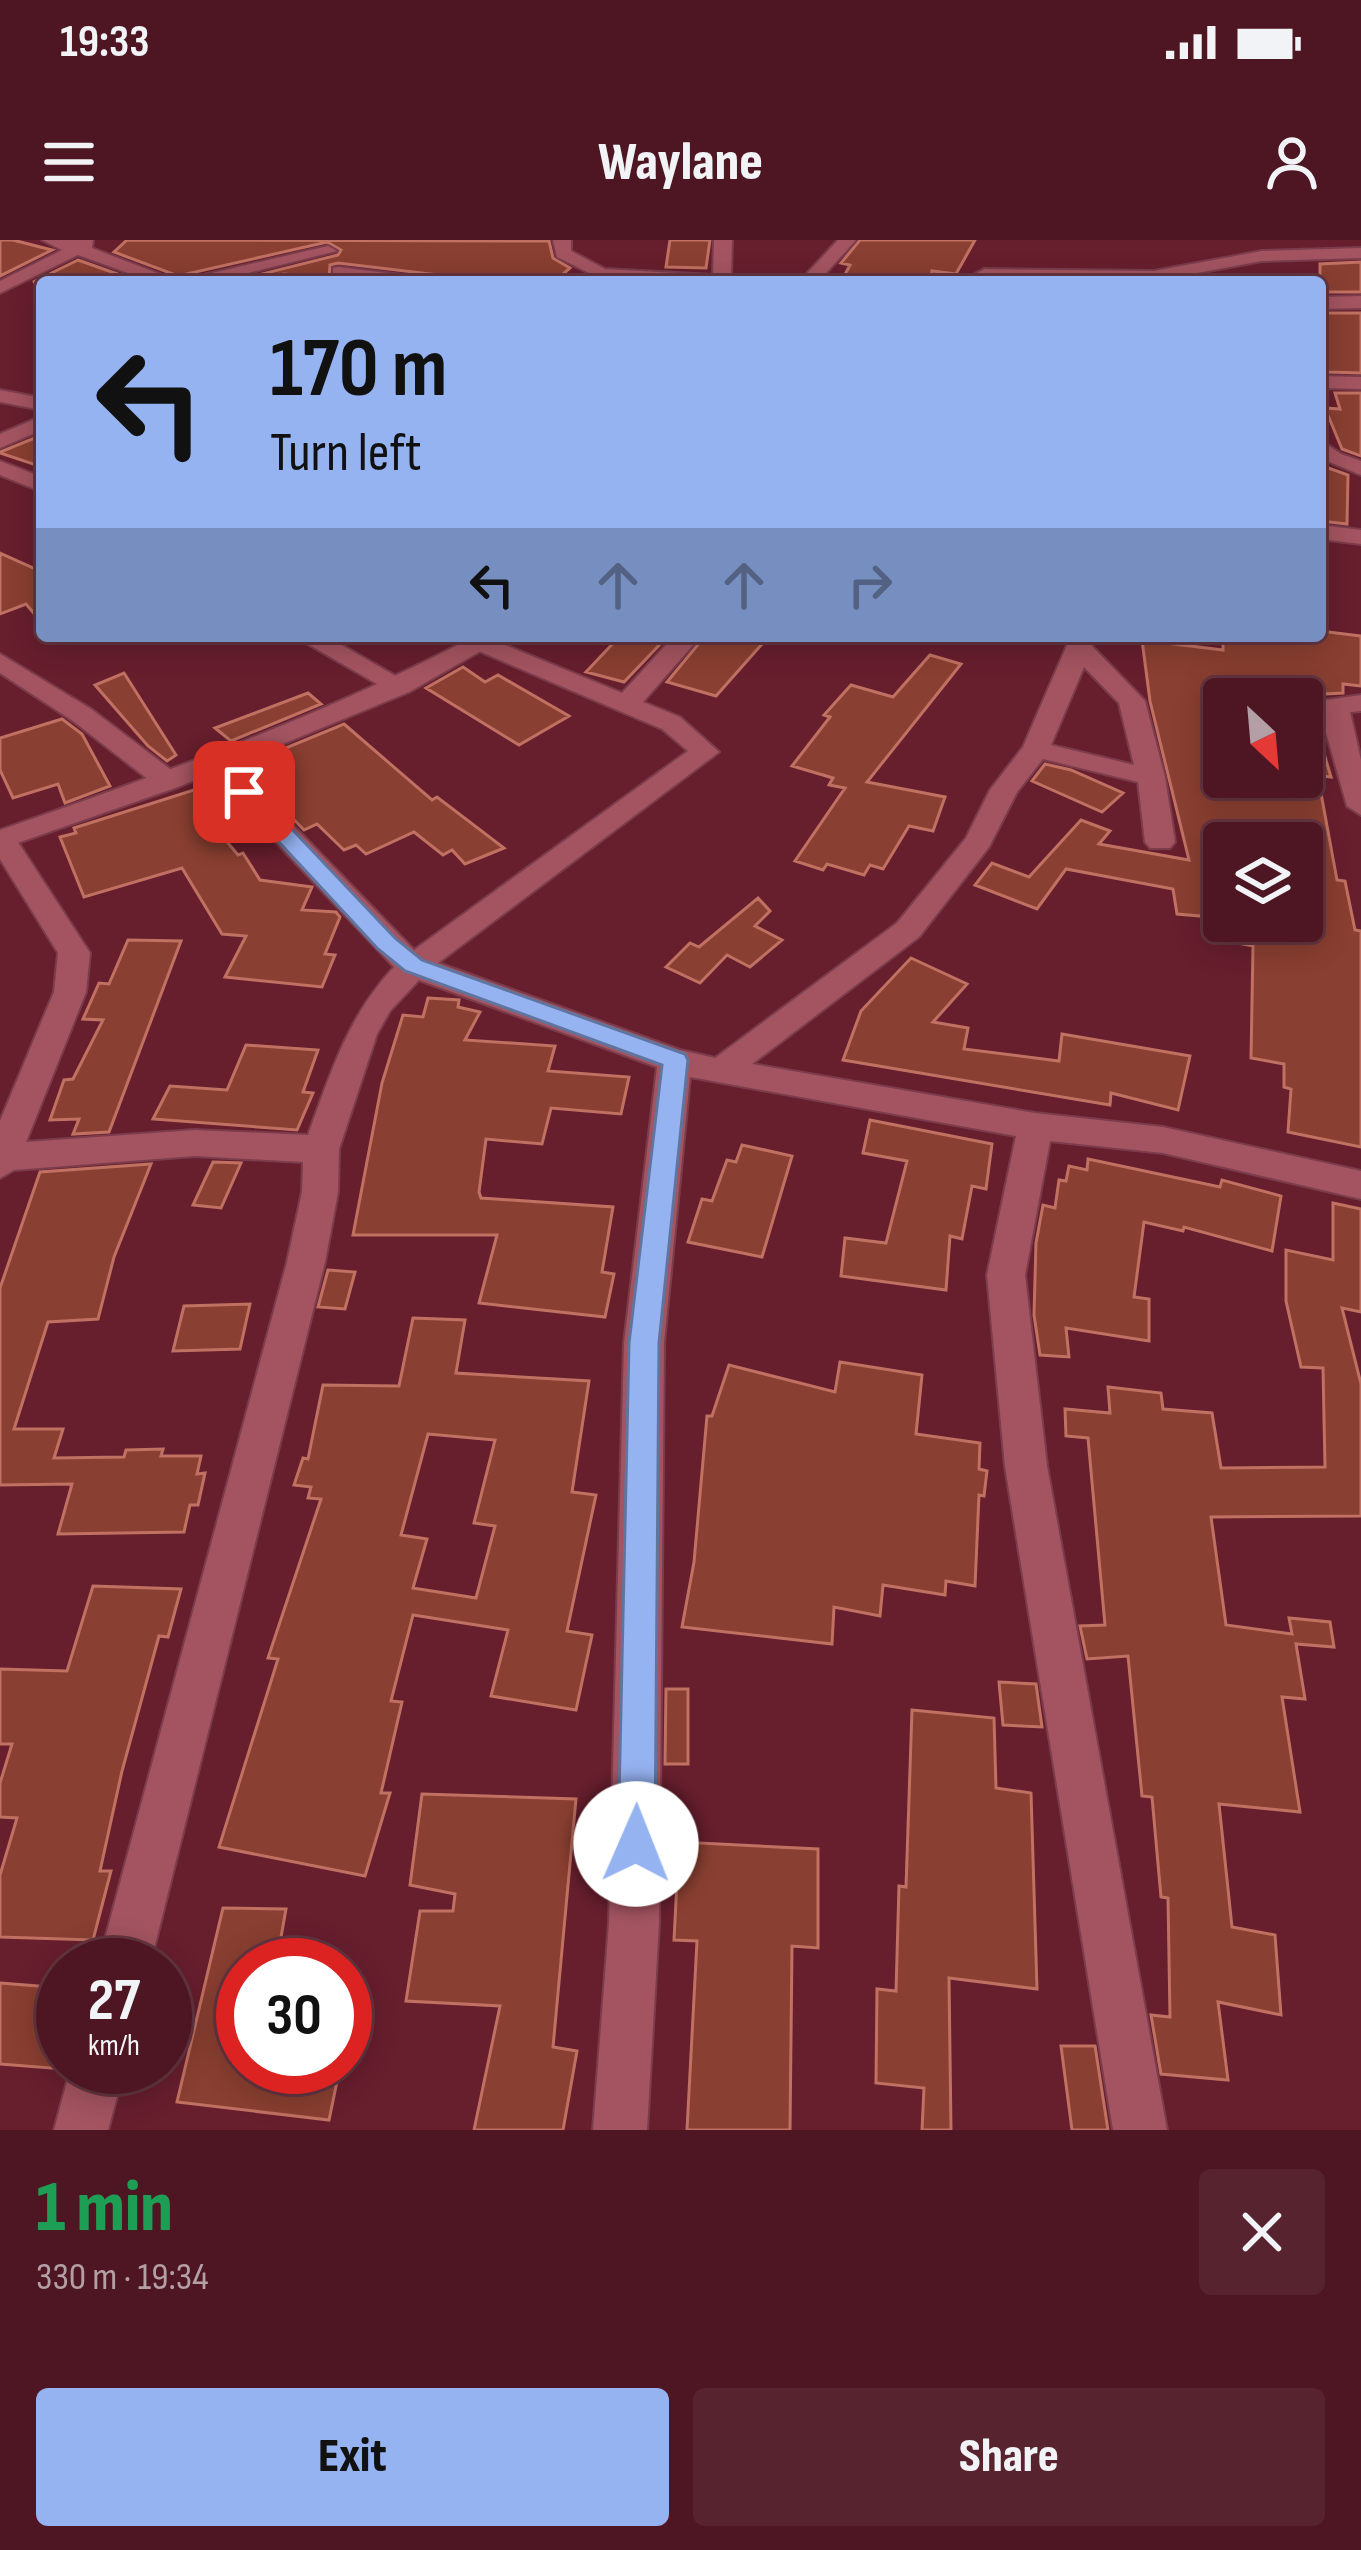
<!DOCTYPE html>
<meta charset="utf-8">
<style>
:root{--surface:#4d1622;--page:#57232f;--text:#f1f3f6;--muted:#b39fa5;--line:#643540;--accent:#95b2f1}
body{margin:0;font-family:"Sofia Sans Condensed",sans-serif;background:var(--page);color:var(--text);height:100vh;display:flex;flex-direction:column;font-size:45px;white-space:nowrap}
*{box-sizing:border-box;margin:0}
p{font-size:39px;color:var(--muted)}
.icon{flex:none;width:66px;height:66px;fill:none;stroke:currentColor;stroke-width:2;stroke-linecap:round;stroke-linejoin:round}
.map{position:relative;height:1890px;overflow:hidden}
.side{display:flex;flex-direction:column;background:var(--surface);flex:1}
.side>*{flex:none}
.hud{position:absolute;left:36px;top:36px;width:1290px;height:366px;border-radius:12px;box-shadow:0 6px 30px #0003,0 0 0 3px var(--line);background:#95b2f1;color:#111;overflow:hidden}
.needle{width:78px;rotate:154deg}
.controls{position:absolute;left:1203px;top:438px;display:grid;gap:24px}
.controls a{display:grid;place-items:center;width:120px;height:120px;border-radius:12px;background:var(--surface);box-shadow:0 6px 30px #0003,0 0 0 3px var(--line);font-size:60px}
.speed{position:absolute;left:36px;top:1698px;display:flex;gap:24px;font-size:60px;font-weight:700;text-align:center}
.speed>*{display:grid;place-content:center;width:156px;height:156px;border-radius:50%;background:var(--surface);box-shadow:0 6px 30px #0003,0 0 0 3px var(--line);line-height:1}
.speed small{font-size:30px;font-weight:400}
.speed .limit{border:18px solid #d22;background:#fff;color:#111}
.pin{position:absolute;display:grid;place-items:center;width:102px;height:102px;color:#fff;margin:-51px;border-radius:24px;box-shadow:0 6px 18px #0006}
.me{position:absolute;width:132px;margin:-66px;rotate:1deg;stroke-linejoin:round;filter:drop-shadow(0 0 9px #0008)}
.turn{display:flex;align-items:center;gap:42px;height:252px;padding:0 36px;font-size:54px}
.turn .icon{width:156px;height:156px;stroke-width:2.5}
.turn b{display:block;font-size:84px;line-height:102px}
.lanes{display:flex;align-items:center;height:114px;padding:0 36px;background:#0003;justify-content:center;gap:60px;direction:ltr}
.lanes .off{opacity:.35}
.round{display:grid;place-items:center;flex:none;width:126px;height:126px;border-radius:12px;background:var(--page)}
.head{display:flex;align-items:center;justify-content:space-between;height:204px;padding:0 36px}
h1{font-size:72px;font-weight:800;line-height:90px;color:#1e9e55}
.button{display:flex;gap:24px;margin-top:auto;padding:24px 36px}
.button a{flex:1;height:138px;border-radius:12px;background:var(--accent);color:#111;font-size:48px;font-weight:800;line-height:138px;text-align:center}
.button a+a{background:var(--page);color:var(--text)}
.status{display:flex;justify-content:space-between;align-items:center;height:84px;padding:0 60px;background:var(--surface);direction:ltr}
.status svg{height:33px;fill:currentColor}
header{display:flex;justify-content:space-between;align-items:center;height:156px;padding:0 36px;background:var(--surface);font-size:54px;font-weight:800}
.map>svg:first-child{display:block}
.building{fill:#893f31;stroke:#c17162;stroke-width:3;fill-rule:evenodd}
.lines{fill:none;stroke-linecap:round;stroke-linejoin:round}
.minor-casing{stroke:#7b3c4c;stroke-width:4}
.tertiary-casing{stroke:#7b3c4c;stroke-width:4}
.minor{fill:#a35460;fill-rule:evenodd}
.tertiary{fill:#a35460;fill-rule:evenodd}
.route{fill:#95b2f1;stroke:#61749d;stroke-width:3}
</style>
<div class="status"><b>19:33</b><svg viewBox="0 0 49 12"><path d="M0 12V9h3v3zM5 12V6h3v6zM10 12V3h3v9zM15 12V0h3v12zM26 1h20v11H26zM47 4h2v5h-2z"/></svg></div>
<header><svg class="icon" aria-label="menu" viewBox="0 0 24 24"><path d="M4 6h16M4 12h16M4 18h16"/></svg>Waylane<svg class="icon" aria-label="person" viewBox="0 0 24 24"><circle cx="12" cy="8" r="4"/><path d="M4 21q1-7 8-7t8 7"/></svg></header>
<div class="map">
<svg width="1361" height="1890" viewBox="0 0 1361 1890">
<rect width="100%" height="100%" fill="#671e2d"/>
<!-- building -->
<path class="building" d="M0,0H13L52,10L0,36Z
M127,0L549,1L553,18L570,28L554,42H497L338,23L330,25L329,38L284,34L230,42L338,15L341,10L327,2L178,36L114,12Z
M670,0H710L706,28L666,27Z
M860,0H975L956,34L932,31L930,42H841L850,25L841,23Z
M78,20L140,42H33Z
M1361,22V52H1320V24Z
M1320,73H1361V133L1327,132L1320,110Z
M1335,153H1361V216L1342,209L1325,168L1340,169Z
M42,195V227L0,213V212Z
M1320,225L1348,235L1347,284L1320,281Z
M0,313L42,332V383L26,364L0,374Z
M1320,391L1361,396V446L1343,444V453L1306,455L1307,459H1224V537H1318L1337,640L1345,641L1355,690L1361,691V907L1288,892L1291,849L1284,847V824L1251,818L1253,706L1238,703L1239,681H1302V597L1228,590L1224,678L1177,674L1173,649L1066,629L1037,669L975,645L992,623L1029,637L1081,580L1110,591L1099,604L1189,620L1150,461L1142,400L1223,410V396H1320Z
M620,396H668L624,442L586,432Z
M705,396H769L716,456L667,442Z
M930,415L961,424L867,542L945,557L933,591L909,586L883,629L870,625L864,635L827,624L823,630L795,621L845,548L829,545L833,538L792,526L830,477L824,475L851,445L893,457Z
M463,427L485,442L498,435L569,476L519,505L426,448Z
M124,433L176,515L167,521L148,506L95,445Z
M308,453L321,464L231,501L215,488Z
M1309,463L1331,537L1302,534V464Z
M62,479L82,494L110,546L65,563L58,544L13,558L0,530V498Z
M344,484L432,560L437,557L504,608L465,624L452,610L443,615L414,592L366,614L356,605L344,610L317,584L304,590L253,537L266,531L254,521Z
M1045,524L1071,530L1123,553L1102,572L1032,541Z
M197,549L210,571L203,573L238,615L243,613L260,640L312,647L302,670L336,672L340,677L325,714L335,715L322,747L225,737L246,696L222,694L182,628L84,657L60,597L76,593L74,588Z
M758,658L770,671L755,686L782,700L750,727L727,715L700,743L666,727L690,703L699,707Z
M128,700L181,701L109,892L73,894L79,879L50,880L64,840L73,839L103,780L83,779L99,743L109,744Z
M911,718L967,744L933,782L968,788L964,809L1059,821L1062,794L1190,816L1178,870L1111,853L1110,865L843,820L861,771Z
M428,758L459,760L458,767L480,772L465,800L555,806L548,831L629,837L621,874L551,868L542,904L486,899L479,952L481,958L613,967L602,1032L614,1034L605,1077L479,1063L497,995H353L382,843L403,775L423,777Z
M246,805L318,810L303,852L313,853L297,890L153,879L170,846L227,850Z
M870,880L992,904L986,949L972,946L962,999L950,996L946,1050L841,1036L845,998L886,1003L907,921L863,913Z
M742,905L792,916L762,1017L688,1002L702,959L712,961L727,920L736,922Z
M1088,919L1220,947L1222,940L1281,956L1272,1011L1184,987L1183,991L1144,982L1134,1057L1149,1059V1101L1066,1088L1069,1117L1040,1115L1034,1075L1036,1003L1043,965L1055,968L1059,940L1066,941L1069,926L1087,930Z
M213,922L241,923L221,968L193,965Z
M151,924L114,1017L98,1079L48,1082L14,1189H63L54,1218L124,1217L126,1210L163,1209L161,1216H201L197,1234L205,1233L198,1265H190L184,1292L58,1294L72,1244L0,1245V1048L40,932Z
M1333,963L1361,969V1072L1342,1068L1361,1144V1276L1211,1277L1226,1385L1292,1394L1289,1378L1330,1382L1334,1407L1296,1404L1305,1459L1282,1457L1300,1572L1219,1564L1232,1687L1275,1695L1281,1775L1218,1762L1228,1840L1161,1834L1151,1775L1170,1777L1168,1658L1161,1657L1152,1557L1142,1556L1128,1416L1087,1419L1080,1386L1105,1385L1088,1198L1066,1196L1065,1169L1110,1173L1108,1147L1161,1153L1163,1169L1212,1173L1221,1228L1325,1227L1323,1128L1301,1127L1286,1061V1010L1333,1020Z
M328,1030L355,1032L345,1069L318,1067Z
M250,1064L240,1109L173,1111L184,1066Z
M413,1078L465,1080L456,1133L589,1141L572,1252L596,1255L567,1391L592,1395L576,1470L491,1456L508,1390L413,1375L391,1461L402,1462L381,1553H390L365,1636L219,1607L278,1419L268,1418L321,1259L308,1258L311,1247L294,1245L303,1218L308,1219L323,1145L399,1146ZM428,1194L495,1200L474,1283L495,1286L476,1358L413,1348L427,1299L401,1295Z
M840,1122L922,1135L916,1194L980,1203L979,1229L987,1231L984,1256L979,1255L975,1346L946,1341L945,1355L883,1345L880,1376L834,1367L832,1404L682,1387L694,1322L707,1176H712L729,1125L835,1152Z
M93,1346L181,1349L168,1397L159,1396L122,1531L100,1631H111L93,1700L0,1697V1635L17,1578L0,1577V1543L12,1504H0V1429L67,1431Z
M999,1442L1036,1444L1042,1487L1003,1485Z
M666,1449H688V1524H665Z
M912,1470L994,1478L996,1548L1031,1553L1037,1749L949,1738L951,1890H922L924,1848L876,1843L877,1749L896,1751L899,1646L906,1647Z
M422,1554L576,1559L553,1807L577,1811L563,1890H474L500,1766L406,1761L420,1671H453L455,1654L410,1645Z
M679,1602L818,1609V1708L792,1706L790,1890H687L697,1701L674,1700Z
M223,1668L286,1669L276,1725H243V1827H340L329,1880L177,1862Z
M0,1743L63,1748V1829L0,1824Z
M1061,1806H1095L1108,1890H1072Z"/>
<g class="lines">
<defs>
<path id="minor" d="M42,0H93L92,8L178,41L328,6L337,11L211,42H153L78,15L0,53V41L62,10Z
M553,0H571V11L605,29L713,35L714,0H732L731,36L757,42L601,39L557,17Z
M1361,8V18L1262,21L1154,41L984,39L975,34L984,29L1154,31L1262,11Z
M339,27L419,37L428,42L333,36V28Z
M1361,56V68L1320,69V57Z
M1320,136L1361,137V149L1320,148Z
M0,150L42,158V170L0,162Z
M42,176V190L0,208V194Z
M1320,200L1341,214L1361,221V235L1320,218Z
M0,221L42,237V252L0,235Z
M1320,285L1361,290V304L1320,299Z
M294,396H326L413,446L400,454L391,452Z
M483,396L622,453L674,396H701L643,462L680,477L719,512L438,723L680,810L715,818L897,683L966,598L990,550L1023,507L1071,396H1097L1092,406L1145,461L1165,537L1175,602L1170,608H1150L1145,602L1138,542L1043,519L1017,552L989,607L919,697L752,824L1035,873L1163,887L1361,931V959L1163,913L1050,901L1025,1035L1047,1226L1167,1890H1113L1005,1226L987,1035L1016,896L690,837L664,1103L659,1683L647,1890H593L609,1683L624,1103L657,827L419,740L390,771L377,794L339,909L338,952L325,1022L150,1725H98L287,1022L302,952L303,922L195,916L14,930L0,938V881L54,752L58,713L0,619V590L12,593L90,713L86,752L26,902L195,890L308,895C331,832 348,776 394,727L206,528L202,522L206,516H226L414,710L688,511L662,489L474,409L470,404ZM1084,427L1119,463L1134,525L1051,505Z
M0,414L91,469L178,535L182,541L178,547H158L73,481L0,433Z
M1361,455V471L1350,472L1361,520V575L1347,566L1325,489L1326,479L1316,467L1320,461Z
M71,1827H125L108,1890H54Z"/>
<path id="tertiary" d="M838,0H856L818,42H799Z
M475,396H507L409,452L178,547L0,609V590C162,534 323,476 475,396Z"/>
</defs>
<!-- minor casing -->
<use href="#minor" class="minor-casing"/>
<!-- tertiary casing -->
<use href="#tertiary" class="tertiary-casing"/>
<!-- minor -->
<use href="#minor" class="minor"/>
<!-- tertiary -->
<use href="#tertiary" class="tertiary"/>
</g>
<!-- route -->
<path class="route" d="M244,546L252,547L395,698L422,720L685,814L688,820L659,1103L655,1604L649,1617L636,1622L623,1617L618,1604L629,1103L662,825L405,731L378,709L237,557V547Z"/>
</svg>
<div class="controls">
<a><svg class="needle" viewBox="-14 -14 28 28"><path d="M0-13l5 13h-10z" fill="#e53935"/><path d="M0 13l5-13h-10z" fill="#b39fa5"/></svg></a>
<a><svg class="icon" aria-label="layers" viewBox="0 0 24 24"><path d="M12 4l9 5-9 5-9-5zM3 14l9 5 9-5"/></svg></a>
</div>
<div class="speed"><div>27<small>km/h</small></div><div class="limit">30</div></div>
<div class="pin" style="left:244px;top:552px;background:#d93025"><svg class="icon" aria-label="arrive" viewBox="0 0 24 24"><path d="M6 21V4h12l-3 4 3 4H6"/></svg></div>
<svg class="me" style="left:636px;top:1604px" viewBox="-20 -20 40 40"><circle r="19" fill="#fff"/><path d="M0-13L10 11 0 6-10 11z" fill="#95b2f1"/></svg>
<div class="hud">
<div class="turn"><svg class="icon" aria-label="left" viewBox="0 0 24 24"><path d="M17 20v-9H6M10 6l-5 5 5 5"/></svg><div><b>170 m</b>Turn left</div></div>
<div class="lanes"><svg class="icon" aria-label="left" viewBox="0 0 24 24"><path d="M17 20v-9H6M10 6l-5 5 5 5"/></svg><svg class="icon off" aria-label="ahead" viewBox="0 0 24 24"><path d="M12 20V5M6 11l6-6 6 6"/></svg><svg class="icon off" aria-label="ahead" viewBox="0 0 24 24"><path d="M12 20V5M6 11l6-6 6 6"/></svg><svg class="icon off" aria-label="right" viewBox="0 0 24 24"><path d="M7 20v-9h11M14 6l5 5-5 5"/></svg></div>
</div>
</div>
<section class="side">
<div class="head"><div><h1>1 min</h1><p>330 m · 19:34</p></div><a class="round"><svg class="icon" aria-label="close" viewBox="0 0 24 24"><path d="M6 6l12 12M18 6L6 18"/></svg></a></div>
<div class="button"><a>Exit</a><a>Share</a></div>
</section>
